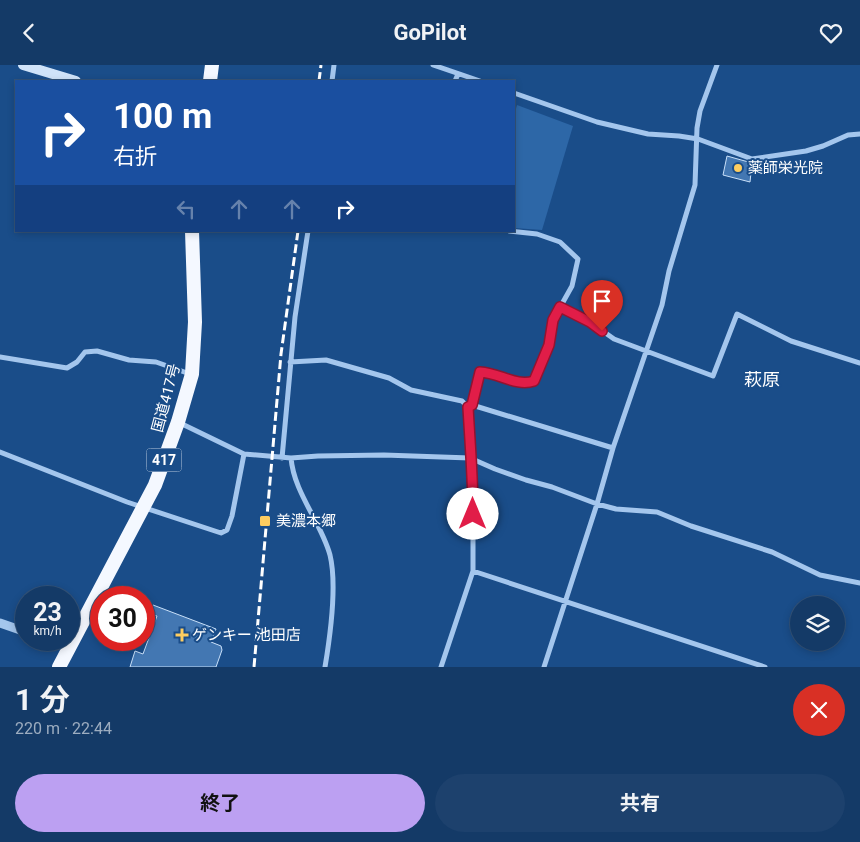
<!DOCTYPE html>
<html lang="ja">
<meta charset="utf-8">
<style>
:root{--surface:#143a67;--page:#1d416d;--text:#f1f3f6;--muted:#9dadc0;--line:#33547b;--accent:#bca0f2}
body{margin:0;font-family:Roboto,"Noto Sans JP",sans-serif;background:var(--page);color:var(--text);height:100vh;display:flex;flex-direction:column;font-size:19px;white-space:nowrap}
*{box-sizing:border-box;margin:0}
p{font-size:16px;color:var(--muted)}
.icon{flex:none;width:28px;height:28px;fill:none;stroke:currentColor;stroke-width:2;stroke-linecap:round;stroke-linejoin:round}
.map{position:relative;height:602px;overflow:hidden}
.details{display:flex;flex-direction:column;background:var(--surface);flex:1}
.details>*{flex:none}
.hud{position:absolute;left:15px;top:15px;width:500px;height:152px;border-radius:0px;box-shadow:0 2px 8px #0003,0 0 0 1px var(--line);background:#1a4fa0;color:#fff;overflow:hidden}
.fabs{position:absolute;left:790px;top:531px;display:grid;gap:10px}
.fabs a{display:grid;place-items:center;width:55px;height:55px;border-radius:50%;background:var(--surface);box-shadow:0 2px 8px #0003,0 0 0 1px var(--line);font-size:25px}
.speed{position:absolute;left:15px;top:521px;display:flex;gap:10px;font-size:25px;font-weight:700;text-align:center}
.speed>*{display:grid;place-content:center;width:65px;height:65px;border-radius:50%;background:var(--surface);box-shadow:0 2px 8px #0003,0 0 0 1px var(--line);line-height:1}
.speed small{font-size:12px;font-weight:400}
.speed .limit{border:8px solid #d22;background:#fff;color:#111}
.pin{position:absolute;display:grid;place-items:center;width:42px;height:42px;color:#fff;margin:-51px -21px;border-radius:50% 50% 50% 0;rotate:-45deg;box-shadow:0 0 5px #0007}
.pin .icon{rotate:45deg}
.me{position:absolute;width:55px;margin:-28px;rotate:0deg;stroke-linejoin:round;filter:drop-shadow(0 0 4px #0008)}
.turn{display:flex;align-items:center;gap:18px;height:105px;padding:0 15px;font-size:22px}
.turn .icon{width:65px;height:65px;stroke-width:2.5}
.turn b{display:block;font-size:35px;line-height:42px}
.lanes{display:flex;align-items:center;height:48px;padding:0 15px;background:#0003;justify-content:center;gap:25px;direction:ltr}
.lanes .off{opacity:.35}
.round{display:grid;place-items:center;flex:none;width:52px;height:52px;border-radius:26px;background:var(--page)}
.overview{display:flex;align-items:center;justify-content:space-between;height:85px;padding:0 15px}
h1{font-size:30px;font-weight:700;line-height:38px}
.primary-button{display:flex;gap:10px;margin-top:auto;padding:10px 15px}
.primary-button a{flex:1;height:58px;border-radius:30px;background:var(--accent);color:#111;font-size:20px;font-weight:700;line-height:58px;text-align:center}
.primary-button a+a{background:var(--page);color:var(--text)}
header{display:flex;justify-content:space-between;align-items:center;height:65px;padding:0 15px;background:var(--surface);font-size:22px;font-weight:700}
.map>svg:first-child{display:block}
.green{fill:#2d67a7}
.building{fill:#4377b2;stroke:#c9e0f9}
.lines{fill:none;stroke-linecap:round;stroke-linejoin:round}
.minor{stroke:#a4c6ed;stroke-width:5}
.tertiary{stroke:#a4c6ed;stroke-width:9}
.secondary{stroke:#d0e3f9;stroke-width:10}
.trunk{stroke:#f4f8ff;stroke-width:14}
.rail{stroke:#fff;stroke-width:3;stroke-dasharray:9 4;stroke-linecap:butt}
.route-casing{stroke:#92132f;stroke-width:12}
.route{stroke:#e11d48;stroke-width:9}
.poi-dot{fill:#fecd60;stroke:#1a4d89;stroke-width:2}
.labels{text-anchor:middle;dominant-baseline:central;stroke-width:4;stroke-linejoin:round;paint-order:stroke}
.shield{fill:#1a4d89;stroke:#bacadc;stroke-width:1}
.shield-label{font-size:14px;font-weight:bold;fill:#fff}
.poi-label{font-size:15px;fill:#fff;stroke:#1a4d89;text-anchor:start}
.street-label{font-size:15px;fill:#fff;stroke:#1a4d89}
.quarter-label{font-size:18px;fill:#fff;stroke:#1a4d89}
</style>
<header><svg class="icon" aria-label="back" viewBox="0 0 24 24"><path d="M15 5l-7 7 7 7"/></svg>GoPilot<svg class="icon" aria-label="heart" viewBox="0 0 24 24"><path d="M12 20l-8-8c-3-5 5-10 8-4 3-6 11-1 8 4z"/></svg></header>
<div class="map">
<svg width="860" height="602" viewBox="0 0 860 602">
<rect width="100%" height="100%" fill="#1a4d89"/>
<!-- green -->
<path class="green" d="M517,40L573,61L542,165L514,163V51Z"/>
<!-- building -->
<path class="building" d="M727,91L752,98L750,117L723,110Z
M153,540L216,564L211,577L221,581L222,585L216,602H130L135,586L143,589L157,551L150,549Z"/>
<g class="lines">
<!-- minor -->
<path class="minor" d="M433,0L480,16
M332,16L334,0
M455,16L458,9
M514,28L597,57L648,69L679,71L698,74L752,94L806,86L823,81L848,70L860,69
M560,241L590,257L614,274L713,311L737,249L791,276L860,298
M0,292L67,303L77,297L85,287L97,286L129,295L156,297L190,309
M290,297L326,295L389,313L411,325L462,336L468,342
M472,340L613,383
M180,358L244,389L291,393L318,391L384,390L470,393L495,404L526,415L552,422L597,439L616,444L657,447L691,461L772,487L820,510L860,518
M0,387L127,437L221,468L227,465L232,451L244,389
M282,393L295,252L308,166
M291,393C294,428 321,457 330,490C337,519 330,572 325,602
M473,506L765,602
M441,602L473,506V409L470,393L468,342L472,340L480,307C500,308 516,322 534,316L549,280L553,255L572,221L578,194L560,177L537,169L509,166
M544,602L597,439L613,383L662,240L669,206L695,120L697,63L700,46L717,0"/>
<!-- tertiary -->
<path class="tertiary" d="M0,558L26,567
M52,575L69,580"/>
<!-- secondary -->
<path class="secondary" d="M23,0L76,16"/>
<!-- trunk -->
<path class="trunk" d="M210,16L212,0
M59,602L155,420L178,357L192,309L195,257L192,166"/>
<!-- rail -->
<path class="rail" d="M319,16L321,0
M254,602L281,289L298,166"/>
</g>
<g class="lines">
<defs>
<path id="route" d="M473,449C473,413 470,378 468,342L472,340L480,307C500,308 516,322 534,316L549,280L553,255L560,242L590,257L602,266"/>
</defs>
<!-- route casing -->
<use href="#route" class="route-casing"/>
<!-- route -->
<use href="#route" class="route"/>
</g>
<!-- markers -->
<g class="poi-dot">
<circle cx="738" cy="103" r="5"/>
<rect x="259" y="450" width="12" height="12" rx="2.5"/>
<path d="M179.5 562.5h5v5h5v5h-5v5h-5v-5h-5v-5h5z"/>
</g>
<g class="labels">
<!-- shield labels -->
<rect class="shield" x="146.5" y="383.5" width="35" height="23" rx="4"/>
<g class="shield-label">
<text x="164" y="395">417</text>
</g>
<!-- poi labels -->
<g class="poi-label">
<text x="748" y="103">薬師栄光院</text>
<text x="276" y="456">美濃本郷</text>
<text x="192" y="570">ゲンキー 池田店</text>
</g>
<!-- street labels -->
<g class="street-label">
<text transform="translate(166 333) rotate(-75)">国道417号</text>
</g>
<!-- quarter labels -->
<g class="quarter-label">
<text x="762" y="314">萩原</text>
</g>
</g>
</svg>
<div class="fabs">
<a><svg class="icon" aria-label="layers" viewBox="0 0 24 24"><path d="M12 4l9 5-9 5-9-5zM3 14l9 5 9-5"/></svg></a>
</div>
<div class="speed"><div>23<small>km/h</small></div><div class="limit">30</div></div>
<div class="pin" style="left:602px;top:266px;background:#d93025"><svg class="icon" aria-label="arrive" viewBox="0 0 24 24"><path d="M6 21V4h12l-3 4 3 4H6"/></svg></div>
<svg class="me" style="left:473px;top:449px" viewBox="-20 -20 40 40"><circle r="19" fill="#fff"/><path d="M0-13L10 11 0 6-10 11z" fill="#e11d48"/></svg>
<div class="hud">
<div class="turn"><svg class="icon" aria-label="right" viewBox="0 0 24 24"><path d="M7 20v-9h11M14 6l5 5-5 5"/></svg><div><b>100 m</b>右折</div></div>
<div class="lanes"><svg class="icon off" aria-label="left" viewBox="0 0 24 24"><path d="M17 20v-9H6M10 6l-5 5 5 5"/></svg><svg class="icon off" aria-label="ahead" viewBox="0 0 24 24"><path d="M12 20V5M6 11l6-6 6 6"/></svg><svg class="icon off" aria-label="ahead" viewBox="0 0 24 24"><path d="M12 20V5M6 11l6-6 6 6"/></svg><svg class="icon" aria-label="right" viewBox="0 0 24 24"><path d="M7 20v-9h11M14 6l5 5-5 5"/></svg></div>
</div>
</div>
<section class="details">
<div class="overview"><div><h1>1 分</h1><p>220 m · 22:44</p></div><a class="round" style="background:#d93025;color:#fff"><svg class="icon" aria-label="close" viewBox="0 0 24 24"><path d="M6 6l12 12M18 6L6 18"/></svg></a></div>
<div class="primary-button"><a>終了</a><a>共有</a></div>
</section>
